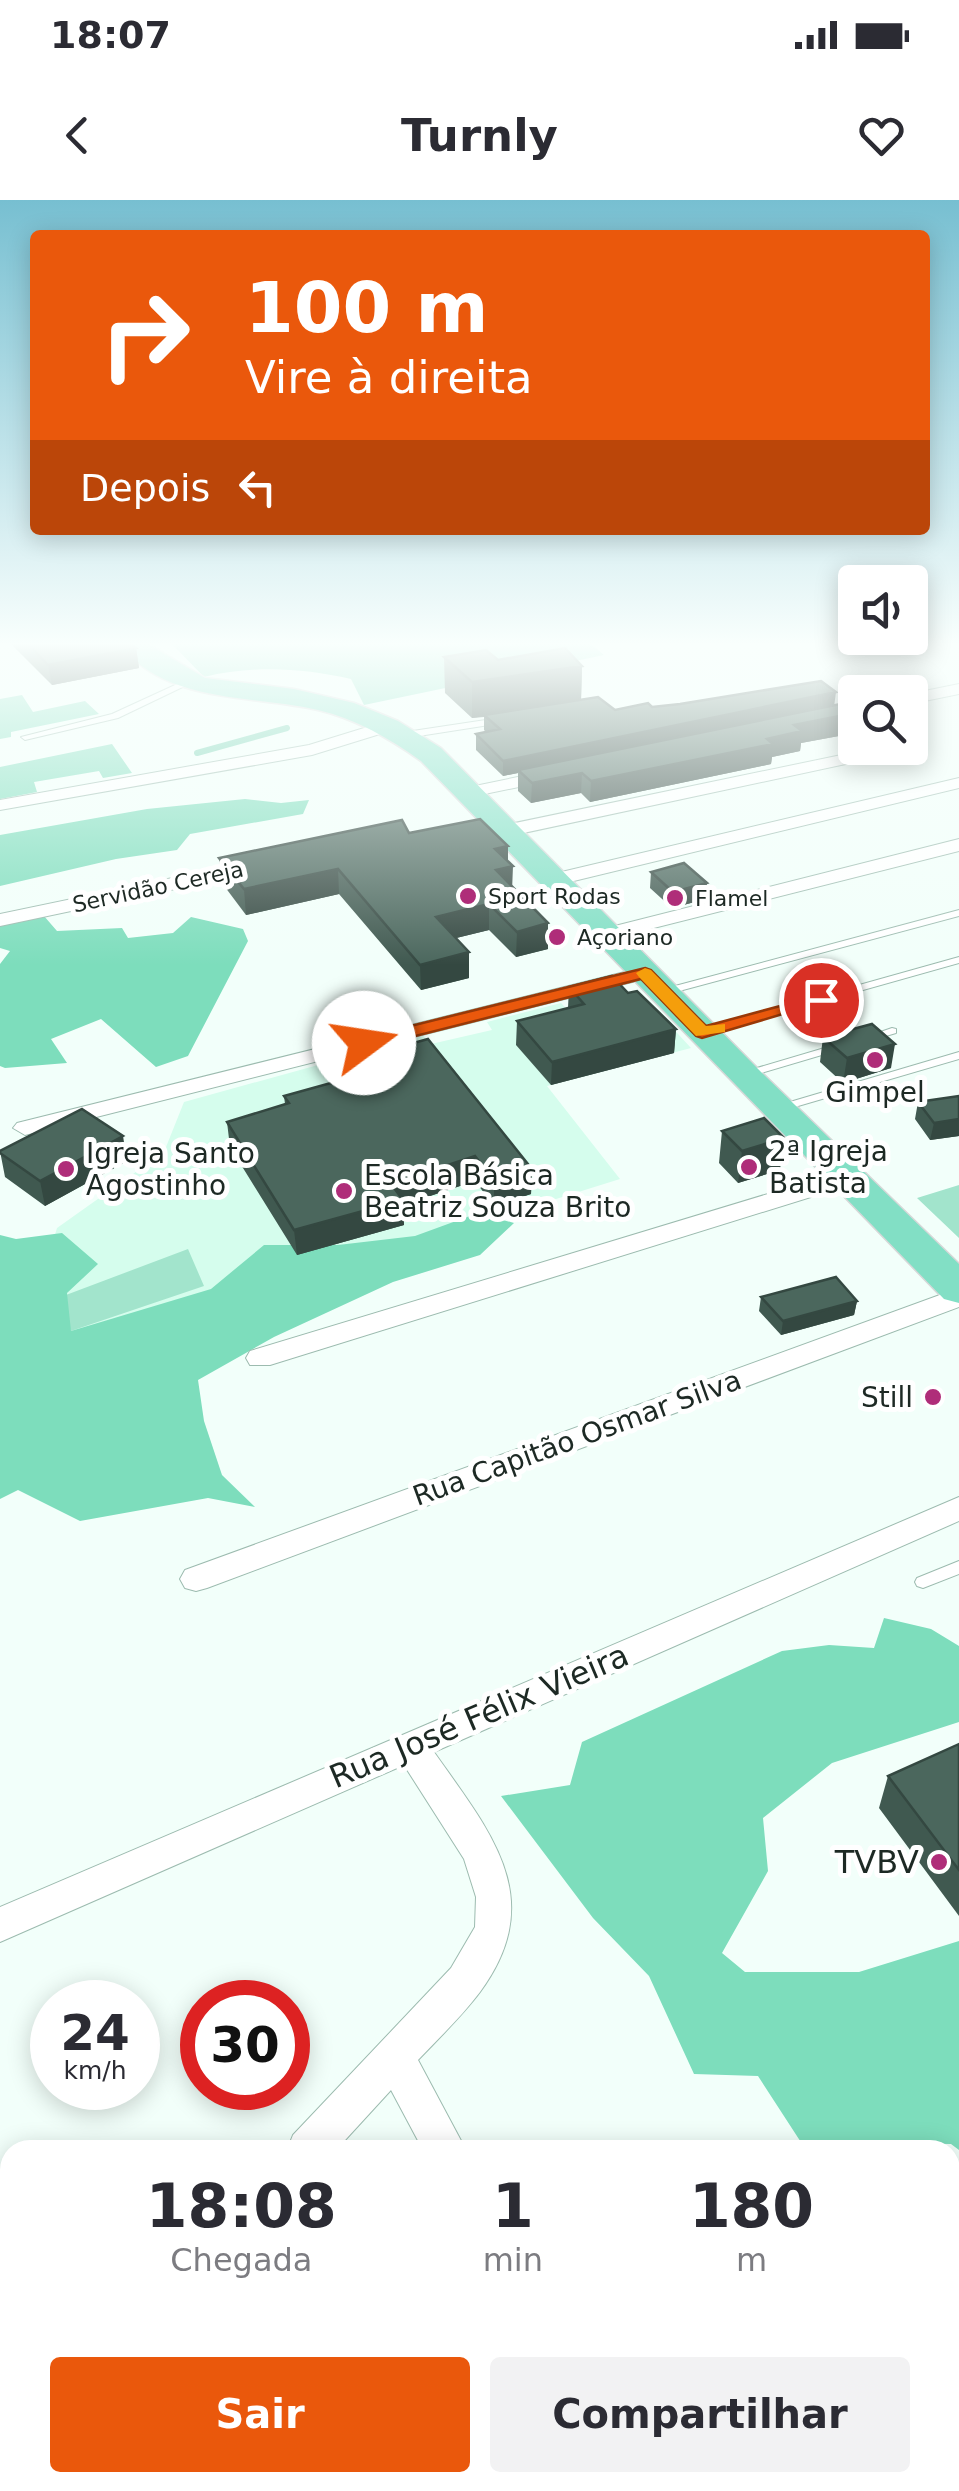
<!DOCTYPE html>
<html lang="pt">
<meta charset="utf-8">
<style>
:root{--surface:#fff;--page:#f2f2f3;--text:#2b2b33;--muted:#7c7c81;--accent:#ea580c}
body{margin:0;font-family:"DejaVu Sans",sans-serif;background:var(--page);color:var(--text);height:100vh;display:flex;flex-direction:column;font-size:38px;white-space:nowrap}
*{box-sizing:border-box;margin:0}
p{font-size:32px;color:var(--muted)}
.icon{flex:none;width:55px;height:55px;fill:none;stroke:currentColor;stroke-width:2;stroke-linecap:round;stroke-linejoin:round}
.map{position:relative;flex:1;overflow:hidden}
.details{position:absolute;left:0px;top:1940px;width:960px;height:352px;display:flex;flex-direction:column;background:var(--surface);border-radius:30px 30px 0 0;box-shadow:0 5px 25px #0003}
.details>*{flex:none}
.top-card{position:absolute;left:30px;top:30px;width:900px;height:305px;border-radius:10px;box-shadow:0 5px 25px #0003;background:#ea580c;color:#fff;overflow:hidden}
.fabs{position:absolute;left:838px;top:365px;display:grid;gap:20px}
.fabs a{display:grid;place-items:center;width:90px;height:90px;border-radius:10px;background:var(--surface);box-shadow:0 5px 25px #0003;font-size:50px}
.speed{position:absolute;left:30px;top:1780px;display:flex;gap:20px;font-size:50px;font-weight:700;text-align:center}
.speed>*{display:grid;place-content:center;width:130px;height:130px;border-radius:50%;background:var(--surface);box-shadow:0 5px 25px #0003;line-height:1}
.speed small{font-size:25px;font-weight:400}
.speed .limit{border:15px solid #d22;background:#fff;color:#111}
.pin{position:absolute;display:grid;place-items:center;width:85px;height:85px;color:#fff;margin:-42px;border:5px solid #fff;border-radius:50%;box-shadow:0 2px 10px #0007}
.me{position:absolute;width:110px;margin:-55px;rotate:76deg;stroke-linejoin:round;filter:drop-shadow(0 0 8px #0008)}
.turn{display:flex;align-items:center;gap:35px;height:210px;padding:0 50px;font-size:45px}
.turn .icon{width:130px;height:130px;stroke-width:2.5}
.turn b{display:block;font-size:70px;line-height:85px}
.then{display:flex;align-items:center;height:95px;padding:0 50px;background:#0003;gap:20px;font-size:38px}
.eta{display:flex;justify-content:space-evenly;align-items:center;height:170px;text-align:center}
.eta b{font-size:60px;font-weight:700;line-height:70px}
.primary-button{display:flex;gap:20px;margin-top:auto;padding:20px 50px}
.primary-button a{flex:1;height:115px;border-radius:10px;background:var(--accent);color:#fff;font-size:40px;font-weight:700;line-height:115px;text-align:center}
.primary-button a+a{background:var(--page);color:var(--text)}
.status{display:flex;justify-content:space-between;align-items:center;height:70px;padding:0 50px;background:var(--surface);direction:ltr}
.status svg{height:28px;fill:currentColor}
header{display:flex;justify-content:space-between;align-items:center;height:130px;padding:0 50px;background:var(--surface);font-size:45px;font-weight:700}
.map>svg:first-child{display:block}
.built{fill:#d5fded}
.green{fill:#a2e4cc}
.forest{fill:#7dddbc}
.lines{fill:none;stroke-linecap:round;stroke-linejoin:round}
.stream{stroke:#6fcfae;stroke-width:6}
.service-casing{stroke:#9cbbaf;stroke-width:2}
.minor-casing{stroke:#9cbbaf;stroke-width:2}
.primary-casing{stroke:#d6d8d8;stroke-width:3}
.service{fill:#fff;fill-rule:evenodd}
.minor{fill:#fff;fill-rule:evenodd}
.primary{fill:#82dfc5;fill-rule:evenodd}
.wall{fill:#405950}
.shaded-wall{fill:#344841}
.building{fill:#4b675d;stroke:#344841;stroke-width:2.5}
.route{fill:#ea580c;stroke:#983908;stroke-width:2.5}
.slow{fill:#f59e0b}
.poi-dot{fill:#af2d79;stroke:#fff;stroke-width:4}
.labels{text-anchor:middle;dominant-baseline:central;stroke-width:10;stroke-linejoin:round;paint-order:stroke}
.far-street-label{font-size:22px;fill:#1d2924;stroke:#fff}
.far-poi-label{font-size:22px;fill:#1d2924;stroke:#fff;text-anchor:start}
.poi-label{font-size:28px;fill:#1d2924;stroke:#fff;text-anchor:start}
.street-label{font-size:28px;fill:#1d2924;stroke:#fff}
.near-street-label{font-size:32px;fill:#1d2924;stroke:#fff}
.near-poi-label{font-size:32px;fill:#1d2924;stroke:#fff;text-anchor:end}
</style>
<div class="status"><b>18:07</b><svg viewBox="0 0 49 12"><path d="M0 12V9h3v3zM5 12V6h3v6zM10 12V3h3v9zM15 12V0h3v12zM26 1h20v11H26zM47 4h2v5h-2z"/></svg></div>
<header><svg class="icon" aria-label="back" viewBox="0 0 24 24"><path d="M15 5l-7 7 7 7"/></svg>Turnly<svg class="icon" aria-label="heart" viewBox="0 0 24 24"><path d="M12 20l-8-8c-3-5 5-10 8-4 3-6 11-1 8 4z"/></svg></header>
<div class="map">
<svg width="959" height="2291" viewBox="0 0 959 2291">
<rect width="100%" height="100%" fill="#f2fffa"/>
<!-- built -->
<path class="built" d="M561,803L584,827L655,809L691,848L547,886L620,979L56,1155L35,1102L57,1028L164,952L184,902L423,836L431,844L492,830L487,822Z"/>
<!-- green -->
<path class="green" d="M959,985V1038L917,998Z
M188,1049L204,1086L71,1131L58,1098Z"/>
<!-- forest -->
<path class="forest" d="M172,444H591L604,455L364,505L351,479C303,468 252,465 204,477Z
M22,495L33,512L85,501L99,514L11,532V537L0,539V499Z
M112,544L132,573L103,578L99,571L34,582L37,592L0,599V567Z
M245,599L281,603L309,600L303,614L190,634L177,650L116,659L0,686V635L147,609Z
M44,716L57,731L122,728L128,738L173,733L191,717L243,729L248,741L188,856L156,867L101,819L51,839L67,863L5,868L0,866V764L10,751L0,748V723Z
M478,1013L514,1023L480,1055L393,1082L274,1137L198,1180L204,1221L222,1275L255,1307L208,1298L80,1321L18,1290L0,1299V1035L16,1039L62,1033L98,1064L67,1093L71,1131L211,1089L264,1045H338L415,1036Z
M884,1418L931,1429L959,1446V1522L832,1563L763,1618L768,1671L722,1753L745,1772H859L959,1741V1950L951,1944L882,1943L869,1950H806L758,1876L694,1874L649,1776L593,1718L501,1596L570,1585L582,1542L782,1451L829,1445L874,1448Z"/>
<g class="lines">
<!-- stream -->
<path class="stream" d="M197,553L287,528"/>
<defs>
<path id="service" d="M186,480L193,482L118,518L25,540L21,537L112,514Z
M499,518L503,521L502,523L406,538L402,535L406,532Z
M959,710V716L668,794L664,795L659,792L660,790Z
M959,757V763L707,834L703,835L697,832L699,830Z
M892,828L896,829V833L869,841L863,838Z
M838,844L844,847L842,849L744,878L738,875L740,873Z
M959,852V859L781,911H773L771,909L773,907Z
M959,1361V1374L923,1388L917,1386L915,1382L917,1378Z"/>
<path id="minor" d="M959,484V494L910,504V494Z
M390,520L396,521V529L312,555L0,610V600L309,545Z
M875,548H906L897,553L505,637L496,631L505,625Z
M552,570L561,575L558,579L470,597L461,592L470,587Z
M959,578V588L553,686L543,680L553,674Z
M959,639V651L606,740L596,734L599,730Z
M258,660L268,666L265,670L0,726V714Z
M645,767L652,769L656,773L652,777L25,935L13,928L17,923Z
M847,970L856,973L859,978L856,983L270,1165H250L246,1158L250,1151Z
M959,1088V1107L207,1388L196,1391L185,1388L180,1379L185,1370Z
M959,1297V1321L434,1552C490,1632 549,1698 480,1792C462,1816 439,1838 418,1860L466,1950H423L391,1890L336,1950H287L293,1935L451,1768L475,1727L476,1697L464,1659L404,1565L0,1742V1707Z
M0,1992L10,1996V2038L0,2034Z
M10,2194V2240L0,2242V2196Z
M128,2282H175L176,2291H130Z"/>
<path id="primary" d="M119,444H148L205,478L294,489L354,503L398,521L441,548L762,873L959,1064V1103L944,1099L421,561C389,538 356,519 318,510C250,494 168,505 119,444Z"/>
</defs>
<!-- service casing -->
<use href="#service" class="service-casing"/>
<!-- minor casing -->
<use href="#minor" class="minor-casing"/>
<!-- primary casing -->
<use href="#primary" class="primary-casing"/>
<!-- service -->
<use href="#service" class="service"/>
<!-- minor -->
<use href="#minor" class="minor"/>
<!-- primary -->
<use href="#primary" class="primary"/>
</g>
<!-- wall -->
<path class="wall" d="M11,444H131L136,448L139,468L52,485Z
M444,457L582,466L581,499L615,510L652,507L834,505L855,501V533L801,543L800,551L772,557L771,564L590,602L581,593L531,603L518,591V573L503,576L476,550V534L486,532L484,530V517L472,518L445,493Z
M409,633L508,646V662L512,687L548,749L516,757L489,730L456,738L469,778L421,790L339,694L246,715L222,683L219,658Z
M651,672L706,699L672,708L650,688Z
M569,787L628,793L676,829L674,853L551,885L516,845L517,821L568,808Z
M823,837L891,868L843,883L820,862Z
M392,849L532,969L531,994L494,1006L475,981L403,1005L404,1025L297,1055L230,947L227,922L285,904L284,896L392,866Z
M959,896V936L930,940L915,919L918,902Z
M722,931L780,970L738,983L719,963Z
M0,951L127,961L45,1006L5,977Z
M761,1097L857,1101L854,1115L781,1135L759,1111Z
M959,1544V1716L879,1608L888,1576Z"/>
<!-- shaded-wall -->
<path class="shaded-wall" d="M136,448L139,468L52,485L48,465Z
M582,466L581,502L472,518V482Z
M836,492L834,507L518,570V573L503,576V561Z
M855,513V533L801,543L800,551L772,557L771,564L590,602L591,581L767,539L794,525Z
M582,573L581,593L531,603L532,583Z
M508,646V668L513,666L512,691L495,695V649Z
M338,669L339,694L246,715L244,689Z
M707,683L706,699L672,708L673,692Z
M489,704V730L436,743V717Z
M548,723V749L516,757L517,732Z
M469,752V778L421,790L420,765Z
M676,829L674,853L551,885L552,862Z
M895,844L891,868L843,883L847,858Z
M959,919V936L930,940L934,923Z
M123,936L127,961L45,1006L40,981Z
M784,938L780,970L738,983L742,951Z
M475,956V981L403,1005L404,1025L297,1055L294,1030L391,984Z
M532,969L531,994L494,1006V981Z
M857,1101L854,1115L781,1135L783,1121Z"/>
<!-- building -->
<path class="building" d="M28,444H131L136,448L48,465Z
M565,448L582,466L472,482L444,457L486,450L498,460Z
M821,481L836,492L503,561L476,534L500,529L484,515L598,497L615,510L648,503L652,507L680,504Z
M855,501V513L794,525L802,531L767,539L773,544L591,581L582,573L532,583L518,570Z
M480,619L508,646L495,649L513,666L496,670L548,723L517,732L489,704L436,717L469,752L420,765L338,669L244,689L219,658L402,620L409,633Z
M684,663L707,683L673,692L651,672Z
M612,776L628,793L637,791L676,829L552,862L517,821L584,804L569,787Z
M872,824L895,844L847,858L823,837Z
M428,839L532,969L494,981L475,956L391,984L403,1000L294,1030L227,922L289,903L284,896L403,863L392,849Z
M959,896V919L934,923L918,902Z
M82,909L123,936L40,981L0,953V951Z
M764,918L784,938L742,951L722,931Z
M836,1077L857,1101L783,1121L761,1097Z
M959,1544V1670L888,1576Z"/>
<!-- sky -->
<linearGradient id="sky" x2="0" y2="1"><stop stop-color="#77bfd1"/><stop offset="0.58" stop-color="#f9fffd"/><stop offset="1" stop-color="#f9fffd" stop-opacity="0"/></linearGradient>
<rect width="959" height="765" fill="url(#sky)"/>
<!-- route -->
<path class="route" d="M645,768L651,770L706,826L821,795L830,800L702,838L696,836L641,779L364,849L355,843L358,839Z"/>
<!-- slow -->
<path class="slow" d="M645,768L651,770L706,826L725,824V832L696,836L639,777L636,773Z"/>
<!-- markers -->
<g class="poi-dot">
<circle cx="468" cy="696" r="10"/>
<circle cx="675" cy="698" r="10"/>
<circle cx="557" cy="737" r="10"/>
<circle cx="875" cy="860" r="10"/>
<circle cx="749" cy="967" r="10"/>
<circle cx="66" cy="969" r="10"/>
<circle cx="344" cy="991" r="10"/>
<circle cx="933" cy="1197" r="10"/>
<circle cx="939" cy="1662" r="10"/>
</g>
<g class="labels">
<!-- far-street labels -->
<g class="far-street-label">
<text transform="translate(158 687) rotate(-12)">Servidão Cereja</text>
</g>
<!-- far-poi labels -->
<g class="far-poi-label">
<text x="488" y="696">Sport Rodas</text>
<text x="695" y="698">Flamel</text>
<text x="577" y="737">Açoriano</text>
</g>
<!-- poi labels -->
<g class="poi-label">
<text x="875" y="892" text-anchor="middle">Gimpel</text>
<text x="769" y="951">2ª Igreja<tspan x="769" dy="32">Batista</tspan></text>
<text x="86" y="953">Igreja Santo<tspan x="86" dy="32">Agostinho</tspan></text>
<text x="364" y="975">Escola Básica<tspan x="364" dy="32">Beatriz Souza Brito</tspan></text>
<text x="913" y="1197" text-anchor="end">Still</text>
</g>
<!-- street labels -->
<g class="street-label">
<text transform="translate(577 1238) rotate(-20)">Rua Capitão Osmar Silva</text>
</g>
<!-- near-street labels -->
<g class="near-street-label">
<text transform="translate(479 1516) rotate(-23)">Rua José Félix Vieira</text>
</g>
<!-- near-poi labels -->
<g class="near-poi-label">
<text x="919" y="1662">TVBV</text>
</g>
</g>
</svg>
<div class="fabs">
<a><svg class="icon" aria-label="sound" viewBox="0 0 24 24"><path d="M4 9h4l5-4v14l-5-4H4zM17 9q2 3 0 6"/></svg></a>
<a><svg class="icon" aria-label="search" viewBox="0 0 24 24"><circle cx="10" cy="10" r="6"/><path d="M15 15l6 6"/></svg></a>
</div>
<div class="speed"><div>24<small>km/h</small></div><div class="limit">30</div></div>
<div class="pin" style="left:821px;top:800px;background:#d93025"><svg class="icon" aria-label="arrive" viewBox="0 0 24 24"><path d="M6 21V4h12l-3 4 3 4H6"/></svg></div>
<svg class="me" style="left:364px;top:843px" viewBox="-20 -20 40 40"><circle r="19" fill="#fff"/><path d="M0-13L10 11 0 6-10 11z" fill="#ea580c"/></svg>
<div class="top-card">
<div class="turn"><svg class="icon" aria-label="right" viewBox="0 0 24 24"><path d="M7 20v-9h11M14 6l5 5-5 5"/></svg><div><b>100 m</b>Vire à direita</div></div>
<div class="then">Depois<svg class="icon" aria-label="left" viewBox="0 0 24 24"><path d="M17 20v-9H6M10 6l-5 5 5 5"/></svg></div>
</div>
<section class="details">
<div class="eta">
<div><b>18:08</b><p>Chegada</p></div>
<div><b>1</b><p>min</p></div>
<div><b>180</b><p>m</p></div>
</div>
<div class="primary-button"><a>Sair</a><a>Compartilhar</a></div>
</section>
</div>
